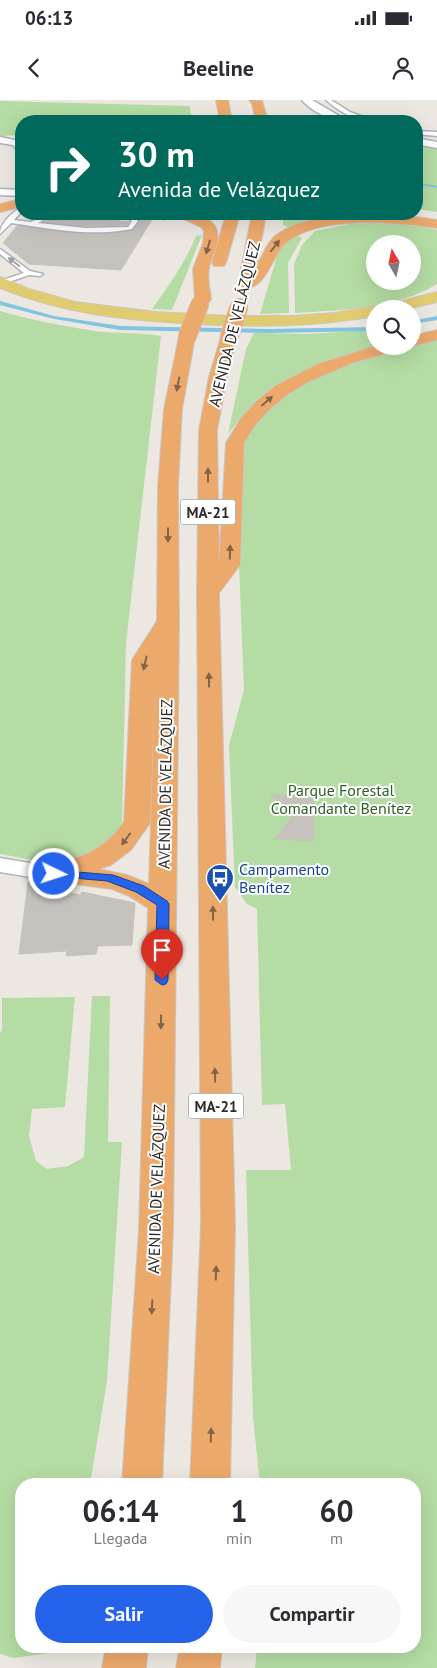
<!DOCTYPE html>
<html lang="es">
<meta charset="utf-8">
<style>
:root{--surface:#fff;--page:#f7f7f7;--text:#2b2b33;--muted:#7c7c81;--accent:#2563eb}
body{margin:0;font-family:"PT Sans",sans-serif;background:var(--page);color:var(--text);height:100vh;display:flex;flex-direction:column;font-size:19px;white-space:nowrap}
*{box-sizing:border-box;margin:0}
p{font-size:16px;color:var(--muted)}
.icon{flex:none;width:28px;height:28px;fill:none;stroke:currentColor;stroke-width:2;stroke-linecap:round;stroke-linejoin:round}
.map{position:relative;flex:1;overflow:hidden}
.details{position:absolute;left:15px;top:1378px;width:406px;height:175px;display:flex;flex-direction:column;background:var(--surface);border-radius:20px;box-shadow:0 5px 20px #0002}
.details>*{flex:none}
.hud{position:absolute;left:15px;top:15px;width:408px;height:105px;border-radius:20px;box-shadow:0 5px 20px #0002;background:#00695c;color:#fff;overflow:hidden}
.needle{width:32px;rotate:351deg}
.fabs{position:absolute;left:366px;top:135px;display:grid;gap:10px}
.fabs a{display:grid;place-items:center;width:55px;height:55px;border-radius:50%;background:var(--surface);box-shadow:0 5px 20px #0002;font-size:25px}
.pin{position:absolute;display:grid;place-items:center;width:42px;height:42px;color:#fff;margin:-51px -21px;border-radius:50% 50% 50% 0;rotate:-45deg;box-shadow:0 0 5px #0007}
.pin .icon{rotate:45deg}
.me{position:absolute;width:55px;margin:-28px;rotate:94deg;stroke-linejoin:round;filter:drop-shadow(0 0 4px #0008)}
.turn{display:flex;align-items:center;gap:18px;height:105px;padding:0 20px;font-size:22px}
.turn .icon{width:65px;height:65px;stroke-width:2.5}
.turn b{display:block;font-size:35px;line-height:42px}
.eta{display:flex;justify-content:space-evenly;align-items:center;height:85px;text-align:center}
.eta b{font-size:30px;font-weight:600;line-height:35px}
.action{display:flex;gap:10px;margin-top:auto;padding:10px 20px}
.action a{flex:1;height:58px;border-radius:30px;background:var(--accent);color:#fff;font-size:20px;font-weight:600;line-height:58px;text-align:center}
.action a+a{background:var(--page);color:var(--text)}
.status{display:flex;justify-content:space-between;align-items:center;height:35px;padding:0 25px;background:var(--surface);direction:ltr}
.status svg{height:14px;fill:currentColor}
header{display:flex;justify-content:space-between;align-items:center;height:65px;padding:0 20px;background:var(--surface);font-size:22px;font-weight:600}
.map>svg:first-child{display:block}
.green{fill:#b5dca4;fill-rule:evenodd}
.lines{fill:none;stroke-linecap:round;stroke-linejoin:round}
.stream{fill:#81c4e1;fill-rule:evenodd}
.building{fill:#c5c1bc;stroke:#c8c3ba}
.lane-casing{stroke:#b1b2bb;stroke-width:3}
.street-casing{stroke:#b1b2bb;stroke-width:3}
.primary-casing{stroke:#c8c8c8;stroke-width:2}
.highway-casing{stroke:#c8c8c8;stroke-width:2}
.lane{fill:#fff;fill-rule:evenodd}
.street{fill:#fff;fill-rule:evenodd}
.primary{fill:#e1cb71;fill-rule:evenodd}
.highway{fill:#eca96c;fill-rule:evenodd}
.highway-bridge-casing{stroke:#c8c8c8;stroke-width:19;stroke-linecap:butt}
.highway-bridge{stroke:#eca96c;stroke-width:18}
.oneway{fill:#826449}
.oneway2{fill:#a0a0a0}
.route{fill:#2563eb;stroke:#184099}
.labels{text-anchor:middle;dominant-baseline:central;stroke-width:4;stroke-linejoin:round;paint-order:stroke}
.shield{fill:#fff;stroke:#6b6b6b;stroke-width:1}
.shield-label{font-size:15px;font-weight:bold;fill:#2c2c2c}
.street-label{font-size:16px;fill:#2c2c2c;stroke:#fff}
.park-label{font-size:16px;fill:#2e6224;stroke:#fff}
.transit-label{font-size:16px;fill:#164399;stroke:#fff;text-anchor:start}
</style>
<div class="status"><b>06:13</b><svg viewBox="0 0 49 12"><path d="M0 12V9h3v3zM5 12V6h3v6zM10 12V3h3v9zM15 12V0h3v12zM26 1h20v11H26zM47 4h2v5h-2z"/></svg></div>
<header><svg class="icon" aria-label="back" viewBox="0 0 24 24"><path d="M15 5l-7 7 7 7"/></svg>Beeline<svg class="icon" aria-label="person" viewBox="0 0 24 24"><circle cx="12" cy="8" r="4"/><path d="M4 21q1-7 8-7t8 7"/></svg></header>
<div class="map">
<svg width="437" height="1568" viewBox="0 0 437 1568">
<rect width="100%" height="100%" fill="#ece8e1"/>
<!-- green -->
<path class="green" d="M0,1L190,6L191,21H21V35L0,36Z
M416,45L437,49V112L416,109Z
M283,114H397L406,115L358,116L288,127L283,125Z
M391,123L426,127L437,130V184C396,209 342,210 295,213L294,164L302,145L315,131L350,124ZM375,144H412V181H375Z
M202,135L172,210L152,209C169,185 185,163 196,136Z
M295,135L302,138L288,163L289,213L260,214L277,156L283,144Z
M0,211C31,220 63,226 95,231C117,234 139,232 161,236L126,543L122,722L115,737L77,762L38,761L0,754Z
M375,230V246C318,270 266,282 228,334L246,249L254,233L308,234Z
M437,237V1568H255L257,1546H415V1384H260L253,1318L246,1070H291L285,1004L262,1005L257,809L247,804L235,787L229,645L244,590L238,439L240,363L245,338L261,315L281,298L318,275L355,260L404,246H412L413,244Z
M92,896H110L108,1042H122L107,1281L90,1384H21V1546H54L49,1553L14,1558L0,1554V932L2,931V898L75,897L65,1007L32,1009L29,1036L36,1061L47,1069L68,1066L84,1057Z"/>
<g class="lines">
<!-- stream -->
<path class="stream" d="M416,82L437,86V88L416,84Z
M0,201L54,216L120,226L269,229L375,227V231L269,233L120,230L54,219L0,205Z
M437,216V220L412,224V221Z"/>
</g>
<!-- building -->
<path class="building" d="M56,114H91L96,118L129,122L127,125L86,126L44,122Z
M135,116L153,118L121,170L29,164L3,143L17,126L87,134L132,131L140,121Z
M313,690L314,741L275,739L294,714L269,694L309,696Z
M28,782L80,795L82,792L135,803L132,845L98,846L96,854L66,856L67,851L19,854Z"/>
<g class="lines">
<defs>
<path id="lane" d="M326,0H331L350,12L374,21C357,22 338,11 326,0Z
M416,31L437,32V36L416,34Z
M21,108V112L14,120L31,122L47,114H54L38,123L86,128L128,127L132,121L129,119L96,116L93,114L131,115L138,121L132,129C92,137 51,129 11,123L0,134C0,124 12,112 21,108Z
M144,114H155L167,117L164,119Z
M0,149L30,171L43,174L40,176L29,175L0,185V181L24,173L0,154Z"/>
<path id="street" d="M302,0H312L348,21C333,22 312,12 302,0Z
M0,37L19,41L21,52L18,51L13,45L0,43Z
M416,38L437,42V48L416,44Z
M0,89L21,90V96L0,95Z
M0,758L54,767L61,769L65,774L61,779L54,781L0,772Z"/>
<path id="primary" d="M0,177L29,189L75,202L156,212L229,216H292L334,213L375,206L379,207L437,192V202L407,209H375V216C316,227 257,227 197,224C130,221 63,214 0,188Z"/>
<path id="highway" d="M216,0H228L232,21H220Z
M249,0L262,1L268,21H256L252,4Z
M21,99V107L0,112V104Z
M178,114C197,113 222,118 217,142C216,151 210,159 209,168C207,177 210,189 211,199L209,202H197L195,199L193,169L203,143L204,131L201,127L180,117Z
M226,114H240L226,163L224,166H214L212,163Z
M252,114H266L257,165C263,156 266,144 275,136C310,108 395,113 437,120V128C396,122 321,115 287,142C272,153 266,194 241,187L238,184L244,178L240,174Z
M437,230V240L412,246V236Z
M187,232L193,234L195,237L182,309L178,386L179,521L173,1130L162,1384H122L139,1130L148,808L129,796L112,789L59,782L54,783L44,780L40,774L44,768C80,756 100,755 124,722L132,560L157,521L158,386L164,309L179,237L181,234ZM156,558L149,784L127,775L99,769L111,765L131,750L150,723Z
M229,232L235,234L237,237L227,277L217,330L219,464L226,343L241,318L257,301L275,286L318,264L375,246H400L398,250L352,263L308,282L288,294L270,309L255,325L244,343L240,465L219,493L235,1125L230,1384H190L201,1125L197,493L199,330L209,277L221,237L223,234Z
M106,1546H148L146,1568H102Z
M180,1546H222L220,1568H176Z"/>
</defs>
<!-- lane casing -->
<use href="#lane" class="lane-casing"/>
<!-- street casing -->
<use href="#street" class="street-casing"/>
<!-- primary casing -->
<use href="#primary" class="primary-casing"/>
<!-- highway casing -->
<use href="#highway" class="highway-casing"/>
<!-- lane -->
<use href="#lane" class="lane"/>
<!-- street -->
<use href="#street" class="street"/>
<!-- primary -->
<use href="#primary" class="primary"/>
<!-- highway -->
<use href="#highway" class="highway"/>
<defs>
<path id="highway-bridge" d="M187,237L200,204
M229,237L239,207"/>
</defs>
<!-- highway-bridge casing -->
<use href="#highway-bridge" class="highway-bridge-casing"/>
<!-- highway-bridge -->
<use href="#highway-bridge" class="highway-bridge"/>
</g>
<!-- one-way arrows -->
<defs><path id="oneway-solid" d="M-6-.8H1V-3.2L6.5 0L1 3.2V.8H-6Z" transform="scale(1.25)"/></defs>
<g class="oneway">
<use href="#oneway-solid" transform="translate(275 146) rotate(-52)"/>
<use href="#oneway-solid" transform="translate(208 147) rotate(106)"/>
<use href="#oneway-solid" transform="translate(178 284) rotate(101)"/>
<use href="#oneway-solid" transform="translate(267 301) rotate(-41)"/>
<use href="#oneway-solid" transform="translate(208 375) rotate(-90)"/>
<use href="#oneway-solid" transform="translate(168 435) rotate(90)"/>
<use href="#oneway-solid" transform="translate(230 452) rotate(-88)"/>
<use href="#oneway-solid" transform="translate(145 563) rotate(103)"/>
<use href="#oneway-solid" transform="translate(209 580) rotate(-91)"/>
<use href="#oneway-solid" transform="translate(126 739) rotate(127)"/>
<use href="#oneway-solid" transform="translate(213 813) rotate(-91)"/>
<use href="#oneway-solid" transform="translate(161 922) rotate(91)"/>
<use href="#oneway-solid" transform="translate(215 975) rotate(-91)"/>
<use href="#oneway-solid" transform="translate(216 1173) rotate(-88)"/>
<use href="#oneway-solid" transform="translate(152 1207) rotate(93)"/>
<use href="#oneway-solid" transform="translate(211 1335) rotate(-88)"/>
</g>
<use class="oneway2" href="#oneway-solid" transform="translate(14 162) rotate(-143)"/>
<!-- route -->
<path class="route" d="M54,770L113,775L144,786L167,801L169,804L168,880L166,884L162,885L155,880L157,805L136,792L107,781L50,776L48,774Z"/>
<!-- icons -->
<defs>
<symbol id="bus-pin" viewBox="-11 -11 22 30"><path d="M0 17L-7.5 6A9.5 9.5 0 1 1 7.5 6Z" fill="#1a4fb4" stroke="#fff"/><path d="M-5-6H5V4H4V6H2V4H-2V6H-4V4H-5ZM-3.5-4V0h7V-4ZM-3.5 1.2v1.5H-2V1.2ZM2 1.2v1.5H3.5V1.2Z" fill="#fff"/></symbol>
</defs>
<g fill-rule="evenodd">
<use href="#bus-pin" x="204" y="762" width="32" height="43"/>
</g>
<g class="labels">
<!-- shield labels -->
<g class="shield">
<rect x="180.5" y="399.5" width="55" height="25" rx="4"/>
<rect x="188.5" y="993.5" width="55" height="25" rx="4"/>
</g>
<g class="shield-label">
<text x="208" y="412">MA-21</text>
<text x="216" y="1006">MA-21</text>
</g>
<!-- street labels -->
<g class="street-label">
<text transform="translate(234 224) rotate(-76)">AVENIDA DE VELÁZQUEZ</text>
<text transform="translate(165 684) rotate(-89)">AVENIDA DE VELÁZQUEZ</text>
<text transform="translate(156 1089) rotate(-88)">AVENIDA DE VELÁZQUEZ</text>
</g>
<!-- park labels -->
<g class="park-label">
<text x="341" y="690">Parque Forestal<tspan x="341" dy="18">Comandante Benítez</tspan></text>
</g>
<!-- transit labels -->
<g class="transit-label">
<text x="239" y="769">Campamento<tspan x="239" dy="18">Benítez</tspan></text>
</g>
</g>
</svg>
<div class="fabs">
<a><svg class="needle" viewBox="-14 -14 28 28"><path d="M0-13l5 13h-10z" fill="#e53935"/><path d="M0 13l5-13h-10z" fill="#7c7c81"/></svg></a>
<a><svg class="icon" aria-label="search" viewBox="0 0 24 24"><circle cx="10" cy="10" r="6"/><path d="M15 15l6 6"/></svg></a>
</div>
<div class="pin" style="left:162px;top:880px;background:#d93025"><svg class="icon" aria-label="arrive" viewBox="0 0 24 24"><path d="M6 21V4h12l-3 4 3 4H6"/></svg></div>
<svg class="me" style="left:54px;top:774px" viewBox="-20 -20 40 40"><circle r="17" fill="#2563eb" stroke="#fff" stroke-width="3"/><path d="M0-11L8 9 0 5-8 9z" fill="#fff"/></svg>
<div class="hud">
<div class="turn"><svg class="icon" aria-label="right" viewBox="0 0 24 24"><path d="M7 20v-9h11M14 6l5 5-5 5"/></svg><div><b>30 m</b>Avenida de Velázquez</div></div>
</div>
<section class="details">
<div class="eta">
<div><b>06:14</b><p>Llegada</p></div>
<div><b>1</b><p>min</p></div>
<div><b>60</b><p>m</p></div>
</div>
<div class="action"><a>Salir</a><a>Compartir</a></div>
</section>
</div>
